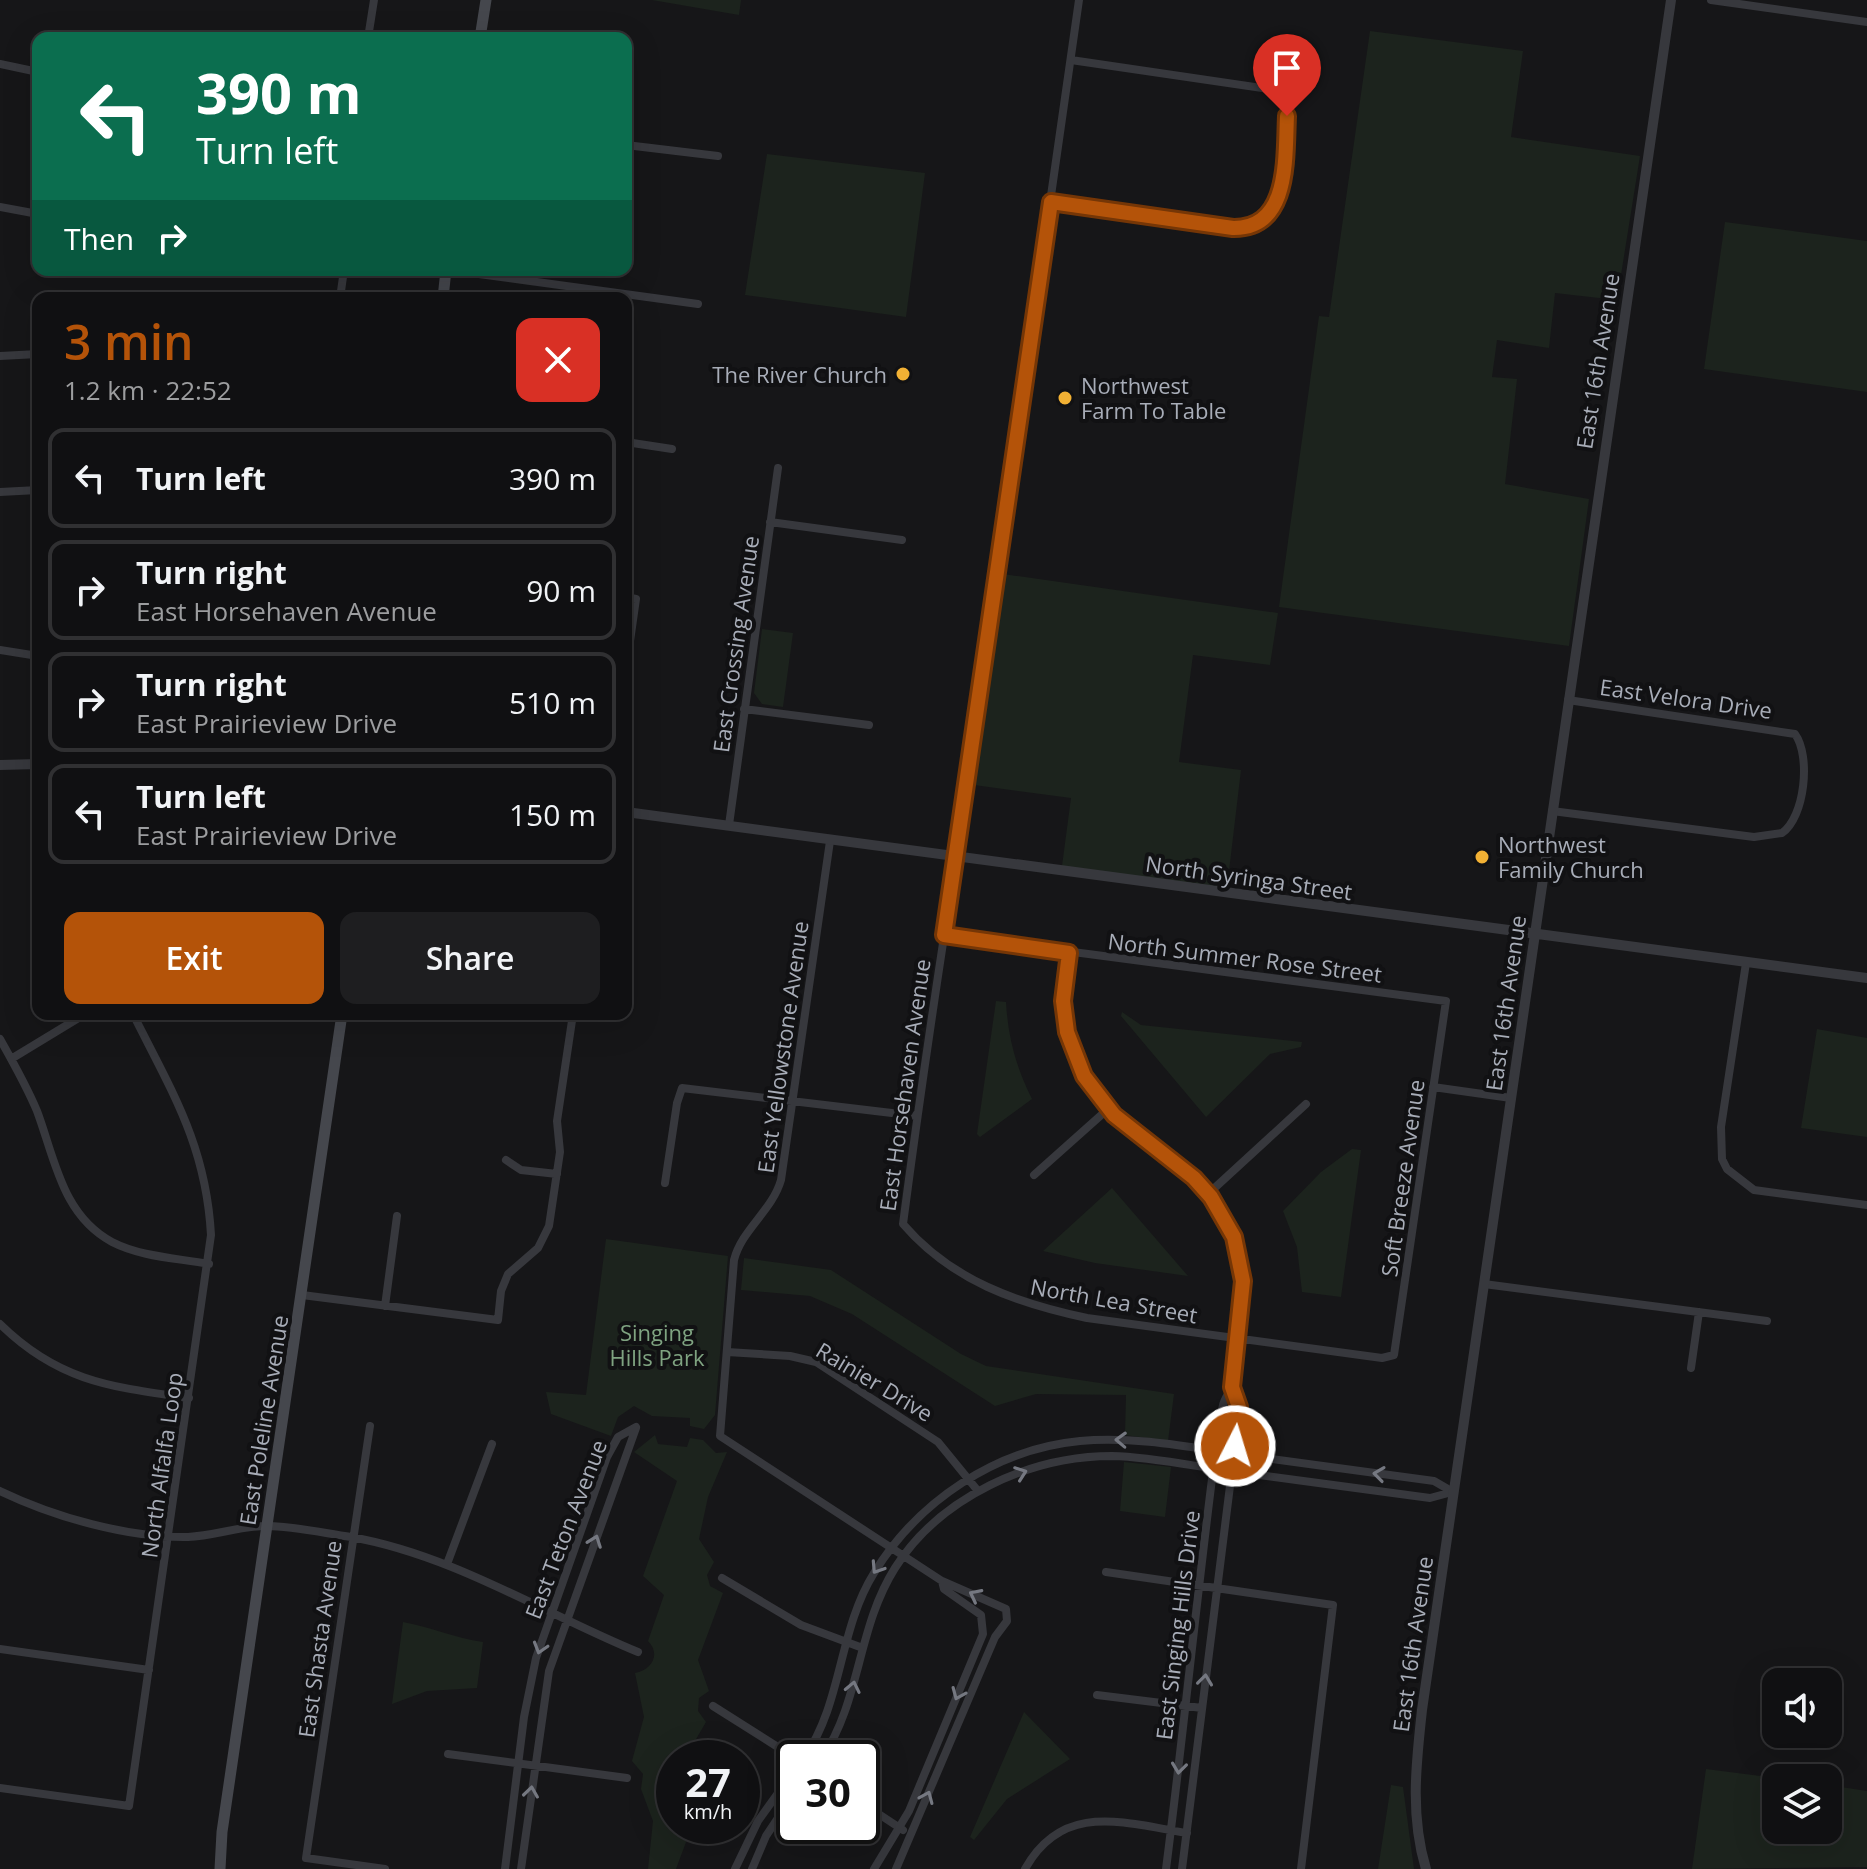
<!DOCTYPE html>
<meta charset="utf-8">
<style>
:root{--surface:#101012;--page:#1e1e20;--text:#f1f3f6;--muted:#9c9d9f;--line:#303032;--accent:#b45309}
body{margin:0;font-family:"Open Sans",sans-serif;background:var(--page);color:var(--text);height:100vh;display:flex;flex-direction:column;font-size:30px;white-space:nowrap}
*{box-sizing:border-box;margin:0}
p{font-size:26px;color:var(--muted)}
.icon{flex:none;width:44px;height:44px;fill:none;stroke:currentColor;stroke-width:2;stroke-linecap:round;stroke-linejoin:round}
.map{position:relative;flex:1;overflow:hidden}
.sheet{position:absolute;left:32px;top:292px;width:600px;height:728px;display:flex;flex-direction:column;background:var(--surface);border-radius:16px;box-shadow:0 8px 32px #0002,0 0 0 2px var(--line)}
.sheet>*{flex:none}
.hud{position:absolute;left:32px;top:32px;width:600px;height:244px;border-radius:16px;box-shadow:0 8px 32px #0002,0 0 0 2px var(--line);background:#0b6e4f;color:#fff;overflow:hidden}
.tools{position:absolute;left:1762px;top:1668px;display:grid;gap:16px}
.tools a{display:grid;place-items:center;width:80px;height:80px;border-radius:16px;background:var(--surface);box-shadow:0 8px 32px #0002,0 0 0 2px var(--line);font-size:40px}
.speed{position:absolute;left:656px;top:1740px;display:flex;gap:16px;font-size:40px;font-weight:700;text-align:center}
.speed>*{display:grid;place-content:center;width:104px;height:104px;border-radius:50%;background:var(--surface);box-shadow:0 8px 32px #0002,0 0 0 2px var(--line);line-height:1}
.speed small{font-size:20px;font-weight:400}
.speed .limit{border:4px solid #111;border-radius:12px;background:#fff;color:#111}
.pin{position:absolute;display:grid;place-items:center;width:68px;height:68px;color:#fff;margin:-82px -34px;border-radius:50% 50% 50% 0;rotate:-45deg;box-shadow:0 0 8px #0007}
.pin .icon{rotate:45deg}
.me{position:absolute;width:88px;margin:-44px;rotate:5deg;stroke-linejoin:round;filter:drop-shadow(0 0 6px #0008)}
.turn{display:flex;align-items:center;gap:28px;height:168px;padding:0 32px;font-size:36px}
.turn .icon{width:104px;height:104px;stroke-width:2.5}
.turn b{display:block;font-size:56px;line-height:68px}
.then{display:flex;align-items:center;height:76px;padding:0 32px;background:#0003;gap:16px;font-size:30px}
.round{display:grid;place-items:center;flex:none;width:84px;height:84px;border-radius:16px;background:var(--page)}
.summary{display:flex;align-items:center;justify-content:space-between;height:136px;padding:0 32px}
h1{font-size:48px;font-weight:600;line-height:60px;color:var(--accent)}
.action{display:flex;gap:16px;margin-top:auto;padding:16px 32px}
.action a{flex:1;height:92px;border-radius:16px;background:var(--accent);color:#fff;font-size:32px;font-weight:600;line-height:92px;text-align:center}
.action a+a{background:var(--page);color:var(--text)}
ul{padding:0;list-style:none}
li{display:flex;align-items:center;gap:24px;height:100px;margin:0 16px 12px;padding:0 16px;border:4px solid var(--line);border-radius:16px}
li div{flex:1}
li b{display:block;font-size:30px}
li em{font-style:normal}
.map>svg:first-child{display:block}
.green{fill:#1c231d}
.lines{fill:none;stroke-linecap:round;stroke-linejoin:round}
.minor{stroke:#37383d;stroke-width:8}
.tertiary{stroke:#37383d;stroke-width:10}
.secondary{stroke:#45474d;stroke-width:11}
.oneway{stroke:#757881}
.route-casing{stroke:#753606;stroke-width:20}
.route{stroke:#b45309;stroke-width:14}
.poi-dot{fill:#f2b134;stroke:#111113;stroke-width:3}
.labels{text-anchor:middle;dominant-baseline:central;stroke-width:8;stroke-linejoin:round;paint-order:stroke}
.street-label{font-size:22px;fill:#a8adb8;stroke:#111113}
.poi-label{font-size:22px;fill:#a8adb8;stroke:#111113;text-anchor:start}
.park-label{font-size:22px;fill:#7fa381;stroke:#111113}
</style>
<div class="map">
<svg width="1867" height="1869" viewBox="0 0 1867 1869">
<rect width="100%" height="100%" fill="#161618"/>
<!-- green -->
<path class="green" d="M652,0H741L739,15Z
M1370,31L1523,51L1511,137L1640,156L1617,300L1555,293L1549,348L1497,340L1492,377L1517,379L1505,484L1589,499L1569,646L1279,607L1319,316L1329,317Z
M767,154L925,173L906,317L745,295Z
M1725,222L1867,241V392L1704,369Z
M1003,574L1278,613L1270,665L1193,655L1179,762L1241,770L1227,888L1062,866L1071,798L974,785Z
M762,629L793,633L783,707L762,704L754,693Z
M996,1001L1006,1002C1008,1038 1016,1067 1032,1099L980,1137L977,1134Z
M1122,1012L1141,1025L1302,1042L1301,1047L1270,1054L1206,1117L1121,1016Z
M1817,1029L1867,1038V1137L1801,1128Z
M1352,1149L1361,1150L1341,1297L1302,1292L1297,1247L1283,1211L1321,1172Z
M1112,1188L1188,1276L1095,1263L1043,1251Z
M606,1239L728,1256L715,1415L704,1429L690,1426V1418L652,1416L634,1406L618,1417L611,1436L551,1414L546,1392L586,1395Z
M744,1258L831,1270L961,1354L986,1366L1174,1394L1168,1441L1125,1435L1126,1395L1036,1394L995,1406L852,1314L810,1296L741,1290Z
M655,1435L658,1444L687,1447L690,1438L703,1440L716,1453L727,1452L708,1497L699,1539L714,1562L707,1575L710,1586L723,1593L698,1660L709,1691L699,1698L698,1711L706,1722L685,1758H674V1826H692L676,1869H648L653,1821L641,1789L643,1774L632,1761L644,1717L635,1673C652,1670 661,1654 648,1641L664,1595L643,1576L677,1481L634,1452Z
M1124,1462L1171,1467L1165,1517L1120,1511Z
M403,1622C431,1627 455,1638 483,1642L477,1688L427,1691L392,1704Z
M1024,1712L1070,1759L1007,1799L974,1840L970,1837Z
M1706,1769L1776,1778V1830H1828V1785L1867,1791V1867L1692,1869Z
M1391,1785L1403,1787L1414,1869H1378Z"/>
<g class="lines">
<!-- minor -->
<path class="minor" d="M1711,0L1867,22
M368,38L374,0
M0,64L38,72
M626,145L718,156
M1051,202L1242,228L1267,219C1284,196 1298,111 1275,90L1071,60
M0,207L38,214
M449,270L698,304
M340,298L344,270
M0,356L38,354
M626,442L672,449
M0,492L38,490
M770,522L902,540
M626,597L636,599L626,669
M0,650L38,656
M744,709L869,725
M1552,811L1754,837L1782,833C1805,817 1811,756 1795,734L1568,700
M729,825L778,468
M830,841L781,1180C772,1211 742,1229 734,1260L720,1436L942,1581L1006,1609L1007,1621L995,1637L896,1869
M944,935L1446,1001L1394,1355L1382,1358L1087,1318C1017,1303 952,1281 903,1224C919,1102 937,980 956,859L1079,0
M1069,953C1055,1041 1081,1094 1151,1146C1187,1172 1219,1197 1234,1239C1250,1283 1243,1339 1233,1383C1231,1391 1225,1397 1223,1405C1218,1427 1216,1450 1213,1471C1196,1604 1183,1737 1166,1869
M1746,963L1721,1127L1722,1159L1727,1169L1754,1190L1867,1205
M0,1039C13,1062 27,1087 37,1111C55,1159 62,1215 112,1242C141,1257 177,1258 209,1264
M11,1059L85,1014
M1433,1087L1511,1098
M506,1160L521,1170L557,1174
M1034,1175L1108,1109
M665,1183L677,1103L682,1088L917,1116
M1208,1194L1306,1104
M1484,1284L1767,1321
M302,1295L498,1320L501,1291L508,1274L538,1248L549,1226L560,1152L557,1121L573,1014
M385,1306L397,1216
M0,1324C59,1382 112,1387 189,1398
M727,1352L790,1356L816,1362L938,1442L978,1491
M1691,1368L1699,1312
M370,1426L306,1858L385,1869
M0,1491C54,1517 128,1538 188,1537C214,1536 240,1526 266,1526C294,1526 323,1533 351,1537C453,1555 543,1613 638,1652
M447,1564L492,1444
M1106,1572L1333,1605L1301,1869
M722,1578L801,1625L860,1647
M0,1649L149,1670
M1097,1695L1202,1708
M713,1706L795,1758
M448,1754L627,1778
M804,1758C843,1702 838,1631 874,1573C918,1501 996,1449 1080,1441C1134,1436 1189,1447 1243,1455C1306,1464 1370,1472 1434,1481L1453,1492
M822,1758C861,1700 857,1628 895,1568C940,1497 1030,1456 1112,1456C1156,1457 1201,1468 1244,1473C1306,1481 1368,1490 1430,1498L1452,1492
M0,1788L129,1806L211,1235C206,1145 172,1092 133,1014
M862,1803L903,1830
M505,1869L524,1717L536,1658L607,1457L618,1437L636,1427
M521,1869L549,1671L636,1428
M735,1869L758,1821L794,1771
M752,1869L766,1836L794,1794
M874,1869L909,1811L983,1634L981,1615L944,1589L942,1581
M1025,1869C1063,1801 1124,1823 1187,1833
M1182,1869L1235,1446L1239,1407L1232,1387"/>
<!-- tertiary -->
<path class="tertiary" d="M0,765L38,764
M626,812L1867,978
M1426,1869C1410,1816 1416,1764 1422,1710L1671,0"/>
<!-- secondary -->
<path class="secondary" d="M480,38L486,0
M443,298L446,270
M220,1869L222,1832L342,1014"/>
</g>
<!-- one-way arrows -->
<defs><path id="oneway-chevron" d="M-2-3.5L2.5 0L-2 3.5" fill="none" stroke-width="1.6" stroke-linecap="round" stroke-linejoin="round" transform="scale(2)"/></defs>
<g class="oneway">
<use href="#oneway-chevron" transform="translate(1121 1440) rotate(-178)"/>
<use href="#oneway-chevron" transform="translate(1021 1473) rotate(-20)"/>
<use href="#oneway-chevron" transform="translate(1379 1474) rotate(-172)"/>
<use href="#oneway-chevron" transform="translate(595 1541) rotate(-70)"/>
<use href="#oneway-chevron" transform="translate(877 1568) rotate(123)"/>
<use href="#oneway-chevron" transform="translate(975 1595) rotate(-153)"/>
<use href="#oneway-chevron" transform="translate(540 1648) rotate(107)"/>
<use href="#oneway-chevron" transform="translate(1205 1680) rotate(-83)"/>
<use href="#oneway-chevron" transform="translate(853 1687) rotate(-78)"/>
<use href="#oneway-chevron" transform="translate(958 1694) rotate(113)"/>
<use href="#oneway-chevron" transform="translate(1179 1768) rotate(97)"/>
<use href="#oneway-chevron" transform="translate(531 1792) rotate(-82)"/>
<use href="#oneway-chevron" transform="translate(927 1797) rotate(-67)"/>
</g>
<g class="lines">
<defs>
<path id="route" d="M1235,1446L1239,1407L1232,1387L1243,1281L1234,1237L1211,1197L1194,1178L1114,1115L1084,1076L1067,1032L1063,1001L1069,953L944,935L1051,202L1233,228C1290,229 1285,158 1287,116"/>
</defs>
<!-- route casing -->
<use href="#route" class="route-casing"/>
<!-- route -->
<use href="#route" class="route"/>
</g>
<!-- markers -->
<g class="poi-dot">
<circle cx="903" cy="374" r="8"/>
<circle cx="1065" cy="398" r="8"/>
<circle cx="1482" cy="857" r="8"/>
</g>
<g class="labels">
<!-- street labels -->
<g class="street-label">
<text transform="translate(1597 361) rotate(-81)">East 16th Avenue</text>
<text transform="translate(735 644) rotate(-82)">East Crossing Avenue</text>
<text transform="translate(1686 698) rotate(8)">East Velora Drive</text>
<text transform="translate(1249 877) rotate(8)">North Syringa Street</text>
<text transform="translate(1245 957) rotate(7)">North Summer Rose Street</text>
<text transform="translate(1505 1003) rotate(-82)">East 16th Avenue</text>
<text transform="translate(782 1047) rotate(-82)">East Yellowstone Avenue</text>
<text transform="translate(904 1085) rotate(-82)">East Horsehaven Avenue</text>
<text transform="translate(1402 1178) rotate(-82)">Soft Breeze Avenue</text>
<text transform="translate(1114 1300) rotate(10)">North Lea Street</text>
<text transform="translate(875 1381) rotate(31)">Rainier Drive</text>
<text transform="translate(263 1420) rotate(-81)">East Poleline Avenue</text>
<text transform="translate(161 1465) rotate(-82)">North Alfalfa Loop</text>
<text transform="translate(565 1529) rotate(-69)">East Teton Avenue</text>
<text transform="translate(1177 1625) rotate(-83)">East Singing Hills Drive</text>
<text transform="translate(319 1639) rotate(-82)">East Shasta Avenue</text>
<text transform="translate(1412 1644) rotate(-82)">East 16th Avenue</text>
</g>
<!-- poi labels -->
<g class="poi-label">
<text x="887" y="374" text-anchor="end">The River Church</text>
<text x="1081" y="385">Northwest<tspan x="1081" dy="25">Farm To Table</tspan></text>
<text x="1498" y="844">Northwest<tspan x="1498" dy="25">Family Church</tspan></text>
</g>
<!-- park labels -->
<g class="park-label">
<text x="657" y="1332">Singing<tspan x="657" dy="25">Hills Park</tspan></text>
</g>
</g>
</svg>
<div class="tools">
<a><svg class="icon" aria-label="sound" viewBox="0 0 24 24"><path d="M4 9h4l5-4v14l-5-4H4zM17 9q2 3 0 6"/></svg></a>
<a><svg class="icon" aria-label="layers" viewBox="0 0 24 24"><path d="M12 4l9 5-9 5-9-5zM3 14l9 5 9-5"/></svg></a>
</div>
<div class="speed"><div>27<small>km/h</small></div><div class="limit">30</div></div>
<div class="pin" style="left:1287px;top:116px;background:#d93025"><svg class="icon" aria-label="arrive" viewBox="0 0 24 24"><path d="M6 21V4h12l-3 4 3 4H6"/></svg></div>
<svg class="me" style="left:1235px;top:1446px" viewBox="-20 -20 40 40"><circle r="17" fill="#b45309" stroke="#fff" stroke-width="3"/><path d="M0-11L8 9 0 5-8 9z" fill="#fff"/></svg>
<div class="hud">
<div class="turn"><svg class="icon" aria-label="left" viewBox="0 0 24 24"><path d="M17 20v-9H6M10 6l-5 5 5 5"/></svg><div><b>390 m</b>Turn left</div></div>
<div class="then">Then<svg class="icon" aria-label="right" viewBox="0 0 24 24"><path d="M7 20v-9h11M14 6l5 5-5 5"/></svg></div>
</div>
<section class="sheet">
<div class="summary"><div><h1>3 min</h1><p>1.2 km · 22:52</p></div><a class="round" style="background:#d93025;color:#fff"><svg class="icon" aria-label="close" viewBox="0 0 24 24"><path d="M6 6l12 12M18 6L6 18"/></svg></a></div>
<ul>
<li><svg class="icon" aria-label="left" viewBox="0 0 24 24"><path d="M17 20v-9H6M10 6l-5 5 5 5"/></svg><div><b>Turn left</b></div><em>390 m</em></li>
<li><svg class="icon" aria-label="right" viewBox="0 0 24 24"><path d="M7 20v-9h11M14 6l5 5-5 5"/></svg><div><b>Turn right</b><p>East Horsehaven Avenue</p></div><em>90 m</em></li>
<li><svg class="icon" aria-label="right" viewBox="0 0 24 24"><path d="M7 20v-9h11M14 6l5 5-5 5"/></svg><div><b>Turn right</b><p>East Prairieview Drive</p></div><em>510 m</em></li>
<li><svg class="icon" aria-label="left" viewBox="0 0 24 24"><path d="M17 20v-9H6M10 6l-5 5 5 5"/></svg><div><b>Turn left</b><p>East Prairieview Drive</p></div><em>150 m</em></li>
</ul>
<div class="action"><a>Exit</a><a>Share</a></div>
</section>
</div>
